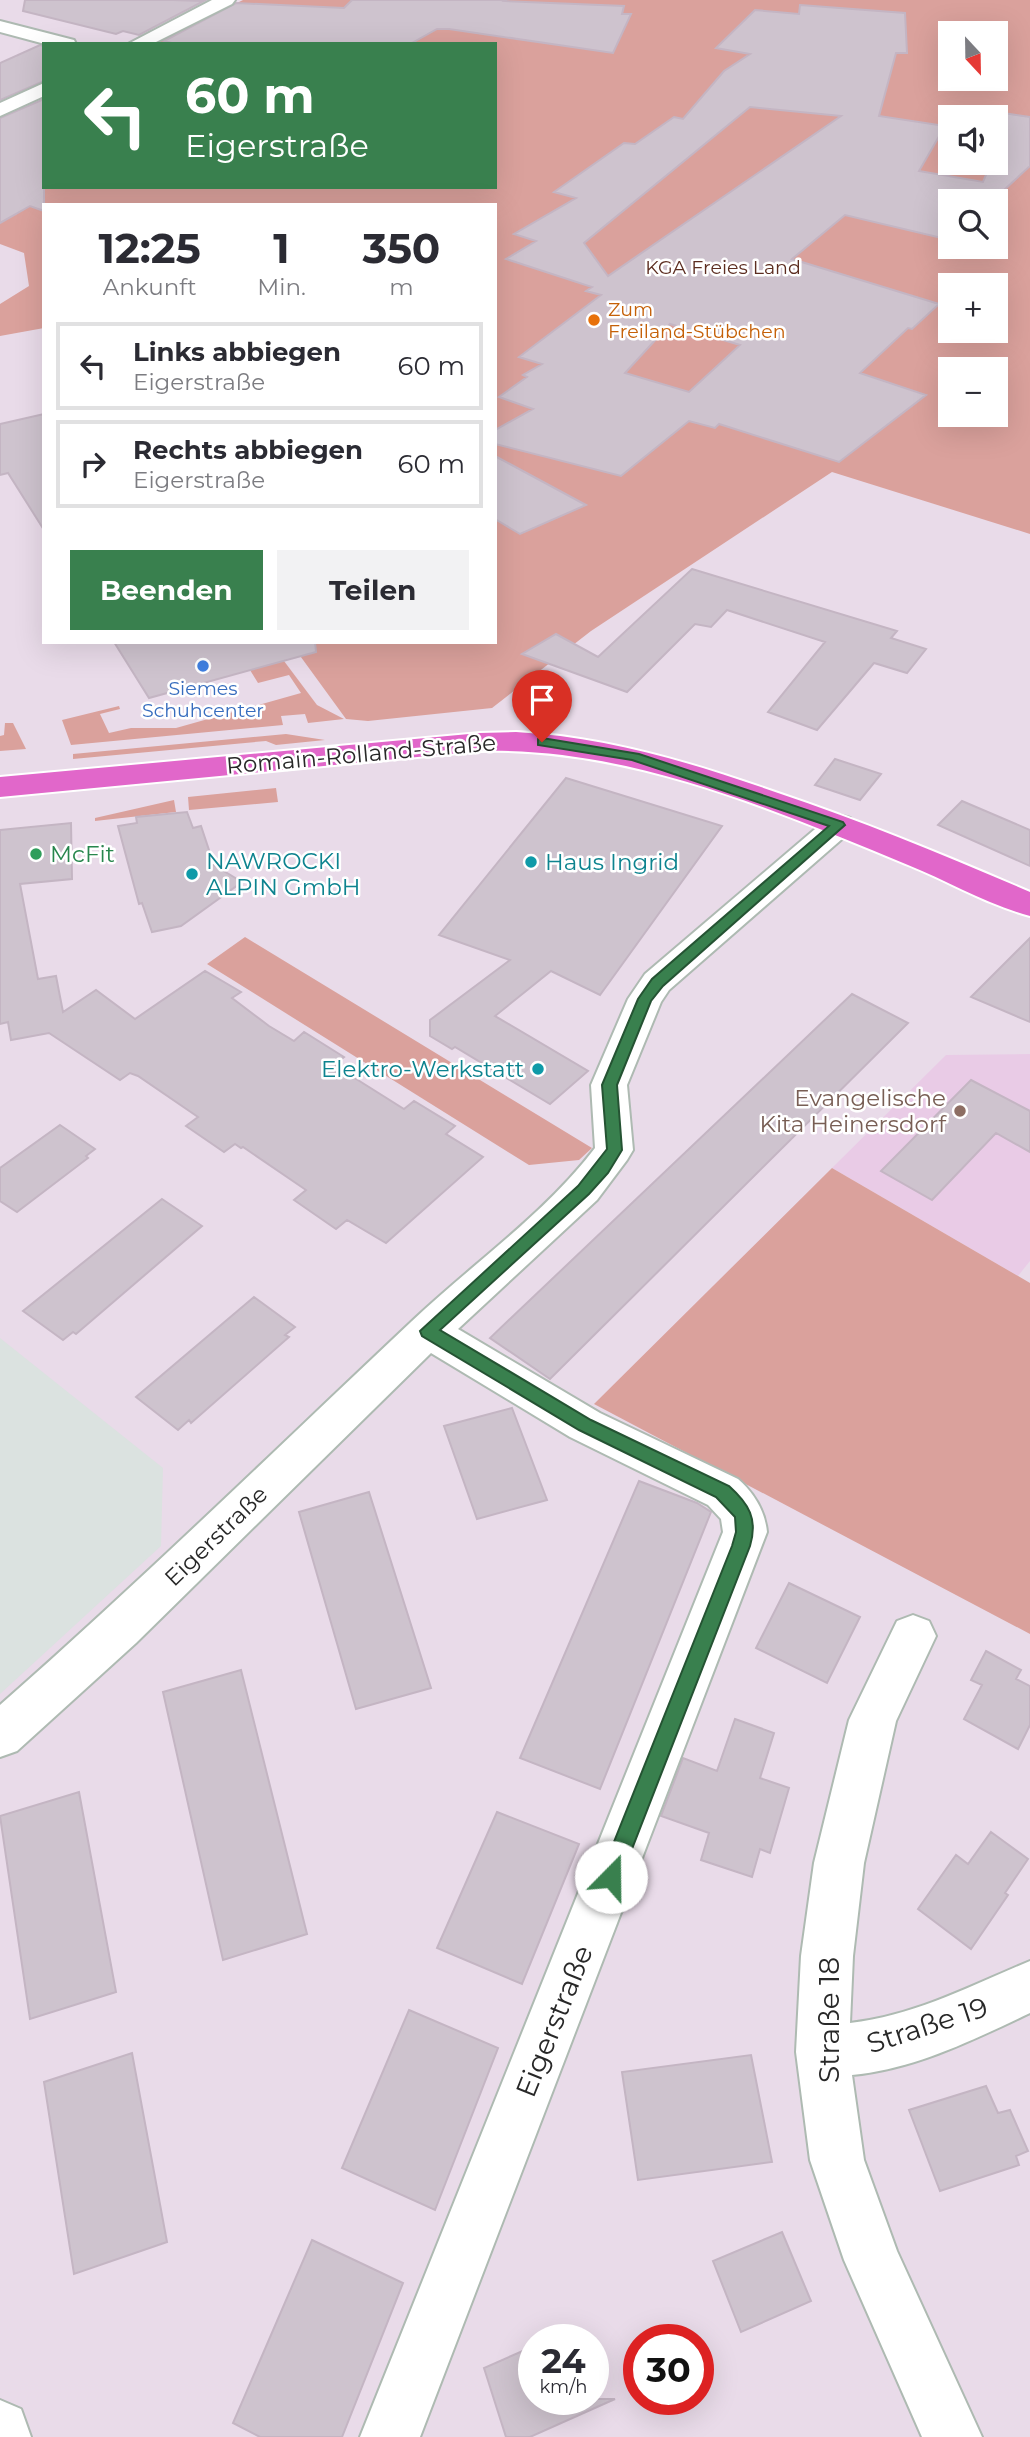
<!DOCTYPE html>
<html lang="de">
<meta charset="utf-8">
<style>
:root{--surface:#fff;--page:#f2f2f3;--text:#2b2b33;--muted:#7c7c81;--line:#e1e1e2;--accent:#39804e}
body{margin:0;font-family:Montserrat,sans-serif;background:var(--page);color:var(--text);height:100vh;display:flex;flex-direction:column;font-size:26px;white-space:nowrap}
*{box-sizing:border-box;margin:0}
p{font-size:23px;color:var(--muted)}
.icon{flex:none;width:38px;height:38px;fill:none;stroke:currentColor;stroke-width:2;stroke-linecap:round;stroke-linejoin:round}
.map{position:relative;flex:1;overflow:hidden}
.details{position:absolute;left:42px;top:203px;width:455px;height:441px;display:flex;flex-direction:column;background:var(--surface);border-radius:0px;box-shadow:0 7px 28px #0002}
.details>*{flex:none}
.top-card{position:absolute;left:42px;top:42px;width:455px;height:147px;border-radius:0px;box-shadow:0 7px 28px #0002;background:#39804e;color:#fff;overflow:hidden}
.needle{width:46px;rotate:158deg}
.controls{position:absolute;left:938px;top:21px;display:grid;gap:14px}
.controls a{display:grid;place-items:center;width:70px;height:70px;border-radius:0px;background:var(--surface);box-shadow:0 7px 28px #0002;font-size:35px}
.speed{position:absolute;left:518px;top:2324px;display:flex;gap:14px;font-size:35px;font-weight:700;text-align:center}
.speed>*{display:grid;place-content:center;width:91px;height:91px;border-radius:50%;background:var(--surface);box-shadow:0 7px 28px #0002;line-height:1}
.speed small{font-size:18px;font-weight:400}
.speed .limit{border:10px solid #d22;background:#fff;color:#111}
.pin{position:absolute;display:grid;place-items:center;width:60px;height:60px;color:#fff;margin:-72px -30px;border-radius:50% 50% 50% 0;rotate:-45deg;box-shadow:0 0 7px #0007}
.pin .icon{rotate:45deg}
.me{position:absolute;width:77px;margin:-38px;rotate:22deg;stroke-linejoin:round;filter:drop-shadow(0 0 5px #0008)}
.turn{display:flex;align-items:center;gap:24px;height:147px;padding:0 28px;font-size:32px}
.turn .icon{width:91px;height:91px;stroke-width:2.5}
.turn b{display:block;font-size:49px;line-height:60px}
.eta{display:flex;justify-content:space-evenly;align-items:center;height:119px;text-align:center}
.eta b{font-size:42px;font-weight:700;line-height:49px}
.primary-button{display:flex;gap:14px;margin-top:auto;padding:14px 28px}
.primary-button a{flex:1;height:80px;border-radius:0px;background:var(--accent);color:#fff;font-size:28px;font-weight:700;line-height:80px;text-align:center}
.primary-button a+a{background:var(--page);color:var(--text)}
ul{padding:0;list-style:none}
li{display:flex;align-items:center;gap:21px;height:88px;margin:0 14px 10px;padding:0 14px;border:4px solid var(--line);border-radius:0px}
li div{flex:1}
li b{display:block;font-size:26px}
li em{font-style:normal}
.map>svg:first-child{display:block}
.industrial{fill:#dbe2e0}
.education{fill:#e9cbe6}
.green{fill:#daa19c;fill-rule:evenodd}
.building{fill:#cec3ce;stroke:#c4b5c3;stroke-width:2;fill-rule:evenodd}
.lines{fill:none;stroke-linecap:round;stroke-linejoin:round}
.minor-casing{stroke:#aebab2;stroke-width:4}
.major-casing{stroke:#fff;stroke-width:4}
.minor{fill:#fff;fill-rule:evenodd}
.major{fill:#e167ca;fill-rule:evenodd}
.route{fill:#39804e;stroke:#255333;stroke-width:2}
.food-dot{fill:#e8710a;stroke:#fff;stroke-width:2.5}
.shop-dot{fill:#3f7fe0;stroke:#fff;stroke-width:2.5}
.leisure-dot{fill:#2e9e5b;stroke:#fff;stroke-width:2.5}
.culture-dot{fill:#0f9aa8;stroke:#fff;stroke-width:2.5}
.education-dot{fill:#8d6e63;stroke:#fff;stroke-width:2.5}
.labels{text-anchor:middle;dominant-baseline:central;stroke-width:5;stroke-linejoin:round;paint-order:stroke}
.far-park-label{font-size:19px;fill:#5c2d20;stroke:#fff}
.far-food-label{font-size:19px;fill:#c56008;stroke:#fff;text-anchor:start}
.far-shop-label{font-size:19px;fill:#366cbe;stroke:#fff}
.street-label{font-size:23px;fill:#282828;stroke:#fff}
.leisure-label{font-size:23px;fill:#27864d;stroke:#fff;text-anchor:start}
.culture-label{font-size:23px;fill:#0d838f;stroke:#fff;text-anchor:start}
.education-label{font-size:23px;fill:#785e54;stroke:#fff;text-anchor:end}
.near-street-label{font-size:28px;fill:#282828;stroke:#fff}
</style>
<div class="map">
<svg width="1030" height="2437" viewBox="0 0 1030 2437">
<rect width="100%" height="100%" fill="#e9dbe9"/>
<!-- industrial -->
<path class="industrial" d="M0,1338L163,1468L161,1546L0,1694Z"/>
<!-- education -->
<path class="education" d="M1030,1054V1261L1018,1276L832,1168L946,1055Z"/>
<!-- green -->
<path class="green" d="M243,0H1030V534L832,472L591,631L492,708L368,721L346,719L290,642H495V205H44V328L0,336V304L29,286L24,253L0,244V122L44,187H495V44H155ZM950,33H996V79H950ZM950,117H996V163H950ZM950,201H996V247H950ZM950,285H996V331H950ZM950,369H996V415H950Z
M284,661L317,705L344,719L308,723L305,714L281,716L283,725L71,745L62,720L119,706L120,709L100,714L109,733L131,728H176L301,693L289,675L258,683L250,670Z
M5,723H13L26,749L0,751V736L4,735Z
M286,734L325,740L276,745L266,741L73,759V754Z
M276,788L278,802L189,810L188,797Z
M174,800L176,812L95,821V818Z
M245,937L592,1148L579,1160L529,1165L207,964Z
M832,1168L1030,1283V1634L594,1404Z"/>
<!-- building -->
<path class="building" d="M25,0H173L204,1L139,35L123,31L116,34L23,11Z
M352,0H507L505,1L624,6L622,14H631L613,53L449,29H437L410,44H176L164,41L236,3L344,8Z
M800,5L905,13L907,53H896L879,116L945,126L919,171L983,182L991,163H996V112L1030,117V166L992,201H950V240L845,215L792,259L939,304L912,329L908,328L860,373L926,395L839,462L719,424L715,428L689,421L621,476L495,444V430L533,409L499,397L527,377L523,375L542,364L519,357L601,295L586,291L592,287L506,259L536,241L514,234L576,198L554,192L624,143L635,144L674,117L683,119L724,71L750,54L716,48L755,10L799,14ZM750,107L841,116L608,276L584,243ZM670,324L740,345L689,392L625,373Z
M40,45L44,46V81L0,100V63Z
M44,99V211L30,206L0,223V118Z
M44,414V530L8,473L0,475V424Z
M495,456L586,505L520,534L495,519Z
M692,569L897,631L891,638L926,649L907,673L874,663L817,730L768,712L825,642L727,610L711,627L695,624L627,692L522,654L556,634L598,657Z
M114,642H315L316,652L149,698Z
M835,759L881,774L860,800L815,785Z
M566,778L722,826L600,995L551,971L495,1016L588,1071L550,1104L455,1047L452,1049L430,1036V1020L510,960L439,935Z
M962,801L1030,830V866L938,825Z
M187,812L193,828L201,826L214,865L242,882L181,926L152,932L142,903L139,904L118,826L137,823L136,817Z
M71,823L72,879L20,884L38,979L56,976L63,1012L96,990L135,1019L205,971L241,992L232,998L269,1026L294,1041L304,1032L344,1057L334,1065L404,1109L414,1101L455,1126L446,1134L483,1157L386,1243L347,1220L336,1229L294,1200L306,1190L243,1147L241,1148L235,1144L224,1152L186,1126L198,1117L138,1076L130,1073L120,1080L49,1033L11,1040L8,1022L0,1024V830Z
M1030,938V1022L971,997Z
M852,994L908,1023L550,1379L490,1338Z
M971,1080L1030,1111V1152L996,1133L932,1200L881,1171Z
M60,1125L95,1149L86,1156L88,1158L17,1212L0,1201V1168Z
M162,1199L202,1226L76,1334L73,1332L63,1340L23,1311Z
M254,1297L295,1327L285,1335L289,1337L191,1423L189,1420L178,1430L136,1397Z
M512,1408L547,1500L477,1519L444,1426Z
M639,1481L697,1503L711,1512L600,1789L520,1758Z
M369,1492L431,1688L356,1709L299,1512Z
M789,1583L860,1617L827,1683L756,1648Z
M986,1651L1021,1670L1016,1679L1030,1686V1725L1018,1749L964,1719L982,1685L971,1680Z
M241,1670L307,1934L223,1960L163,1692Z
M735,1719L774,1733L760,1778L789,1788L770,1853L760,1849L752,1877L701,1860L709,1833L661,1816L683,1758L717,1771Z
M79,1792L116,1992L30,2019L0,1816Z
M497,1812L579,1844L522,1984L437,1948Z
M991,1832L1028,1859L1005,1893L1008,1895L971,1949L918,1909L956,1855L968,1864Z
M409,2010L498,2048L435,2210L342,2168Z
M132,2053L167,2242L74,2274L44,2082Z
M751,2055L772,2162L638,2180L622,2072Z
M986,2086L998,2113L1010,2110L1028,2151L1016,2156L1019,2165L940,2191L909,2110Z
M782,2232L811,2301L741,2332L713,2261Z
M312,2240L403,2283L342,2437H260L233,2423Z
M534,2346V2399H615L530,2437H506L484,2368Z"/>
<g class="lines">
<defs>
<path id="minor" d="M212,0H235L232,4L152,44H128Z
M0,21L74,40L76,44H45L0,32Z
M44,83V96L0,116V103Z
M839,815L850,818L855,825L850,832L669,990L661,1002L627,1085L633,1150L627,1160L597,1200L458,1329L600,1413L738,1479C754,1493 765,1511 767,1532L420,2437H360L723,1532L721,1519L708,1505L570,1437L431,1353L136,1643L17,1751L0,1757V1705C141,1581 275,1450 411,1322C472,1264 544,1215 595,1148L591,1085L628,999L645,974L828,818Z
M913,1615L929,1621L936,1636L896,1721L864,1863L853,1956L850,2023C914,2016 970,1986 1030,1961V2013C973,2040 915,2069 852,2075L864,2160L897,2251L982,2437H922L844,2260L810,2160L796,2052L801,1956L814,1863L849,1720L897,1621Z
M0,2400L21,2409L31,2437H0Z"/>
<path id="major" d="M516,732C607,737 693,763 778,793C864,822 947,856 1030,892V916C988,905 948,881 908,865C772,809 629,747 480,751L0,797V777L480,733Z"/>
</defs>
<!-- minor casing -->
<use href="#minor" class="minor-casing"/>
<!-- major casing -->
<use href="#major" class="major-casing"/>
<!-- minor -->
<use href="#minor" class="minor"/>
<!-- major -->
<use href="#major" class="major"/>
</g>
<!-- route -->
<path class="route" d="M542,738L639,754L843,822L845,825L663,986L651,1001L617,1085L622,1150L608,1173L589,1194L440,1330L591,1420L729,1486C749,1504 758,1519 750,1546L621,1877L618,1884L611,1887L603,1884L600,1877L732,1546L736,1532L735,1517L716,1497L579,1430L422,1336L420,1331L578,1186L607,1149L602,1085L638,999L652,979L829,826L632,760L538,745V739Z"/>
<!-- markers -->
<circle class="food-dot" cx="594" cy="320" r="7"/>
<circle class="shop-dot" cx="203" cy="666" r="7"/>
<circle class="leisure-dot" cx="36" cy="854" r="7"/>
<g class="culture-dot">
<circle cx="531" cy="862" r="7"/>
<circle cx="192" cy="874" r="7"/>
<circle cx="538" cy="1069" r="7"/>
</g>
<circle class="education-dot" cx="960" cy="1111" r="7"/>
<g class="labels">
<!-- far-park labels -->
<g class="far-park-label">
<text x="723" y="267">KGA Freies Land</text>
</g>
<!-- far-food labels -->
<g class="far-food-label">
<text x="608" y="309">Zum<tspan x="608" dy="22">Freiland-Stübchen</tspan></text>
</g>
<!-- far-shop labels -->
<g class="far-shop-label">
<text x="203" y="688">Siemes<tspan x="203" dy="22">Schuhcenter</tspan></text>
</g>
<!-- street labels -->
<g class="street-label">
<text transform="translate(361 754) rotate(-5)">Romain-Rolland-Straße</text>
<text transform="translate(216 1536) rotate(-44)">Eigerstraße</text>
</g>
<!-- leisure labels -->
<g class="leisure-label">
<text x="50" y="854">McFit</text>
</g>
<!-- culture labels -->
<g class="culture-label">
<text x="206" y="861">NAWROCKI<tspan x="206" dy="26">ALPIN GmbH</tspan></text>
<text x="545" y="862">Haus Ingrid</text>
<text x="524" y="1069" text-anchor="end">Elektro-Werkstatt</text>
</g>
<!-- education labels -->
<g class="education-label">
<text x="946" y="1098">Evangelische<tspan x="946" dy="26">Kita Heinersdorf</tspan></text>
</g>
<!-- near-street labels -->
<g class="near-street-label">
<text transform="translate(829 2020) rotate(-90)">Straße 18</text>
<text transform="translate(554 2021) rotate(-68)">Eigerstraße</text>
<text transform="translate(927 2025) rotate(-18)">Straße 19</text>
</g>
</g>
</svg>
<div class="controls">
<a><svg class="needle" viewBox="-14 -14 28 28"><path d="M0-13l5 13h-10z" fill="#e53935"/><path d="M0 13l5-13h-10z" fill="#7c7c81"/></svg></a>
<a><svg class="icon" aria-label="sound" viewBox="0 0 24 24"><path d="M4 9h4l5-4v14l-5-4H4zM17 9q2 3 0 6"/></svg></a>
<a><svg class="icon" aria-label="search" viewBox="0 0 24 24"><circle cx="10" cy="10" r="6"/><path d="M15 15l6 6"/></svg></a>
<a>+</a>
<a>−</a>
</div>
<div class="speed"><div>24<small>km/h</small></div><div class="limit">30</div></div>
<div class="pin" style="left:542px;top:742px;background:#d93025"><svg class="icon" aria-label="arrive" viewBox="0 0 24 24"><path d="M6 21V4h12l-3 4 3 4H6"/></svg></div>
<svg class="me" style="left:611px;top:1877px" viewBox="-20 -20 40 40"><circle r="19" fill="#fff"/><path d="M0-13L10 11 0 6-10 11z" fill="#39804e"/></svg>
<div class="top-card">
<div class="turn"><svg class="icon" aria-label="left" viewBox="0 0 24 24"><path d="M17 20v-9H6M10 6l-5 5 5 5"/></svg><div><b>60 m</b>Eigerstraße</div></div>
</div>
<section class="details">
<div class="eta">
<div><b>12:25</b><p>Ankunft</p></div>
<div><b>1</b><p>Min.</p></div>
<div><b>350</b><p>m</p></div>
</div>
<ul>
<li><svg class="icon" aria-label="left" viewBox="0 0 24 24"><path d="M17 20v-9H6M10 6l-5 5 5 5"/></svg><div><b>Links abbiegen</b><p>Eigerstraße</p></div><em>60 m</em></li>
<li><svg class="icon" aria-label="right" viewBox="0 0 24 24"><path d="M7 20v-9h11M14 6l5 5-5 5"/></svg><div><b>Rechts abbiegen</b><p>Eigerstraße</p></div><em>60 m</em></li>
</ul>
<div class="primary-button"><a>Beenden</a><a>Teilen</a></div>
</section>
</div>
